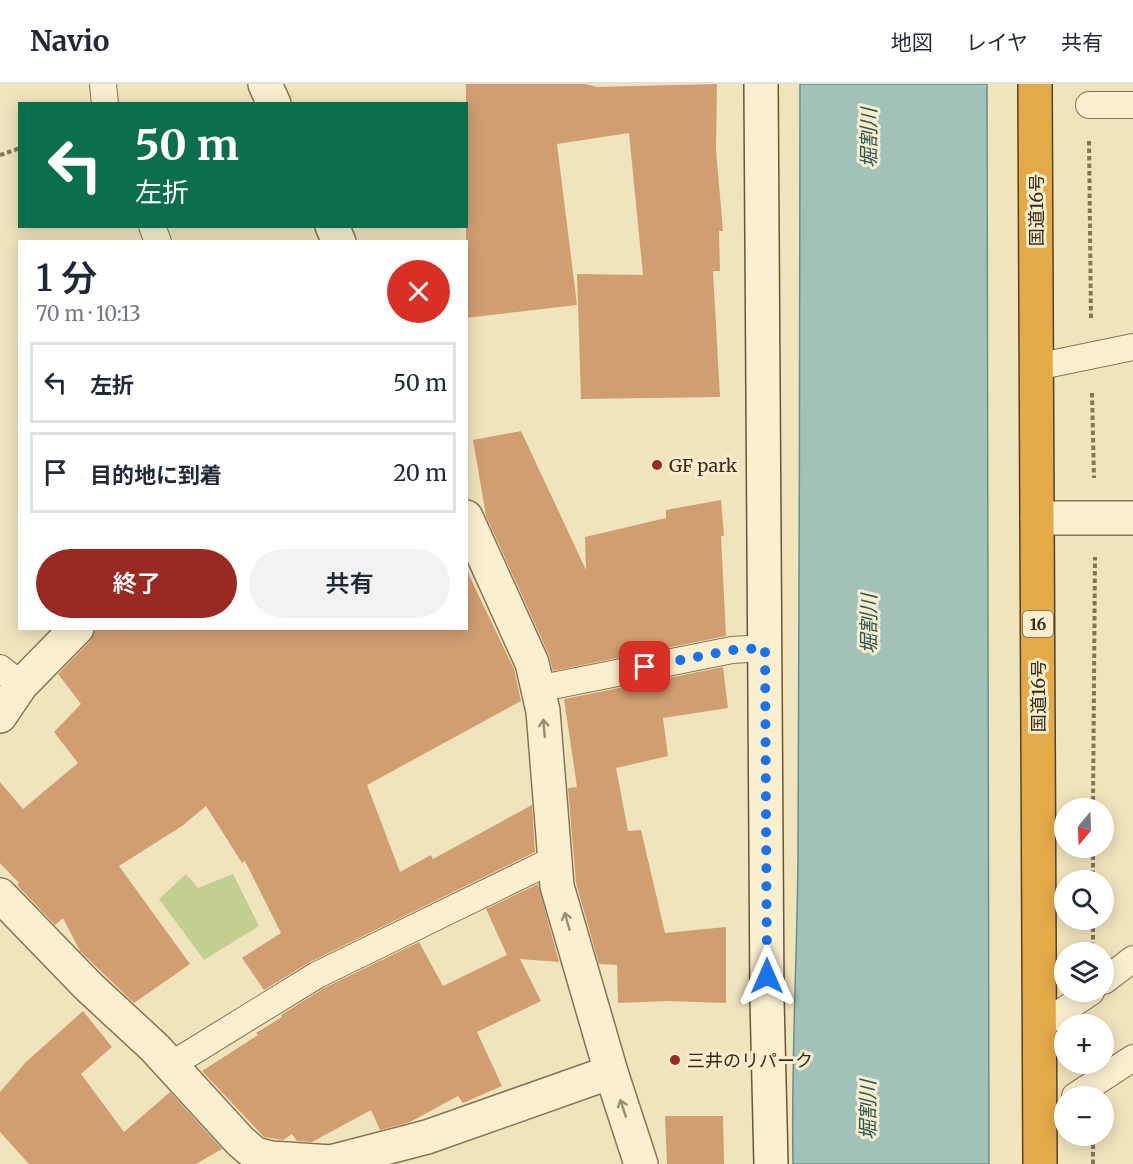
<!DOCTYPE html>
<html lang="ja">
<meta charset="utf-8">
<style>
:root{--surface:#fff;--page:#f2f2f3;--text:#1f2937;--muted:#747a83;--line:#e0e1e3;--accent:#9a2923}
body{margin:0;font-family:Merriweather,"Noto Sans JP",serif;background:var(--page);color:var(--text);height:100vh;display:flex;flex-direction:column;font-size:22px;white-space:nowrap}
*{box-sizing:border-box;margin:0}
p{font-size:20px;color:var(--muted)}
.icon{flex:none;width:33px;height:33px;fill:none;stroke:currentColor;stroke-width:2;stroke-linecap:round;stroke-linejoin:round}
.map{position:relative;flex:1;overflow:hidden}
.panel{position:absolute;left:18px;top:156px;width:450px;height:390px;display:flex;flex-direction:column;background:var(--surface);border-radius:0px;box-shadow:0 3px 15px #0003}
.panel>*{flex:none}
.guide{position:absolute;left:18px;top:18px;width:450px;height:126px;border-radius:0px;box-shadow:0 3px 15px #0003;background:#0b6e4f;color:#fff;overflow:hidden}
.needle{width:39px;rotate:199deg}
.tools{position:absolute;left:1054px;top:714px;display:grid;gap:12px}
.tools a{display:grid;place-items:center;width:60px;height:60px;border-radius:50%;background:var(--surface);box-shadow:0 3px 15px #0003;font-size:30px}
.pin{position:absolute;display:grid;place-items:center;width:51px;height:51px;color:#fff;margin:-26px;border-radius:12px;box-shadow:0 3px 9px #0006}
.me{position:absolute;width:66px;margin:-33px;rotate:0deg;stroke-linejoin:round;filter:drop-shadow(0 0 4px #0008)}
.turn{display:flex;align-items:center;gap:21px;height:126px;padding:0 18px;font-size:27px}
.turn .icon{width:78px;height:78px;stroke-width:2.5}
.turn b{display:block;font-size:42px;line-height:51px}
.round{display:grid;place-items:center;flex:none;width:63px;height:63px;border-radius:32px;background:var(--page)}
.summary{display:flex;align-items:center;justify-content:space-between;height:102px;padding:0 18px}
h1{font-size:36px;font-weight:600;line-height:45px}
.primary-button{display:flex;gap:12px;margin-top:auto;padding:12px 18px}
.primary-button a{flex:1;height:69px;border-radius:36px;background:var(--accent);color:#fff;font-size:24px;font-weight:600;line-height:69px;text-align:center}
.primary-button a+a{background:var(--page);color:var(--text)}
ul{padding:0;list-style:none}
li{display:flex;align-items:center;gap:18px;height:81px;margin:0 12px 9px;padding:0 6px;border:3px solid var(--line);border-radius:0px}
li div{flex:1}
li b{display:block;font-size:22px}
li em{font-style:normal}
header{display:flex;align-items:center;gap:36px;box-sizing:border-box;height:84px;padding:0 30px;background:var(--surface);border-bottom:2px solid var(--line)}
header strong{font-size:28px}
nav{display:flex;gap:33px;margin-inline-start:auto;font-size:21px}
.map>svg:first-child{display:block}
.green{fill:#c3ce91}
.water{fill:#a1c1b9;stroke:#688f87;stroke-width:1.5}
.building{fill:#d09e71}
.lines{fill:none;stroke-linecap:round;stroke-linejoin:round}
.lane-casing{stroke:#887455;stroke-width:28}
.street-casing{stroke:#887455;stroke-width:36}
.secondary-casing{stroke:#6a5539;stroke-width:36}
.highway-casing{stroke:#55412a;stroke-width:36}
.path{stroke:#887455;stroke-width:4;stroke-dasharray:4.5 3;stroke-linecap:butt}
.lane{stroke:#faf0d0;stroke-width:26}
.street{stroke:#faf0d0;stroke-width:33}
.secondary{stroke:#faf0d0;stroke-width:33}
.highway{stroke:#e5aa48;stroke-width:33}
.oneway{stroke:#988d76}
.route{stroke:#1a73e8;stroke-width:10;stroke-dasharray:0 18}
.poi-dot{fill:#9a2923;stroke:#f7edcd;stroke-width:2}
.labels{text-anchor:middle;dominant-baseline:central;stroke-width:6;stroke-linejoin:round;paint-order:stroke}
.shield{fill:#f7edcd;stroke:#716450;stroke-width:1.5}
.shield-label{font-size:16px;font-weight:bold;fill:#372a1b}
.street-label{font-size:18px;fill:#372a1b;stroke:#f7edcd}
.poi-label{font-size:18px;fill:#372a1b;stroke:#f7edcd;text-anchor:start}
.water-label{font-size:20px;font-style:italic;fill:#295757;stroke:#f7edcd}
</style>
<header>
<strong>Navio</strong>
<nav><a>地図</a><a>レイヤ</a><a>共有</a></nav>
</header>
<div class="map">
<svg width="1133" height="1080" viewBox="0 0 1133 1080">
<rect width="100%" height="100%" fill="#f0e4bd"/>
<!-- green -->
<path class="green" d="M186,790L198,804L233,790L259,842L204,876L159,815Z"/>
<!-- water -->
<path class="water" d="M800,0H987L989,1080H793C791,979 797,878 798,776C799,517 800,259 800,0Z"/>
<!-- building -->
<path class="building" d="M466,0H585L597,3L717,0L716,66L723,147H719L720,187H713L720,313L581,315L577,190L643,191L629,49L557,60L577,221L466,234Z
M521,347L586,486L585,453L666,434V426L721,416L724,452H721L726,552L553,587L549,571L486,432L473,356Z
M466,485L514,585L521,617L367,701L400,788L431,771L433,775L532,721L535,768L310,878L264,906L242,874L281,849L245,777L242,779L206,722L182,742L119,782L190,880L134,919L80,867L63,834L55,841L17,801L19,799L0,779V698L23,725L78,679L54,648L81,620L58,590L90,557L95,544H466Z
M723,583L728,624L663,634L668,672L616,684L628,747L641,746L665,849L726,843V919L669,917L618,919L617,881L599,880L576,799L568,704L577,703L564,615Z
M538,800L559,878L520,875L541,917L477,948L502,1002L463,1019L458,1012L410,1038L380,1046L371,1026L312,1058L297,1057L292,1050L283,1056L264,1053L202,987L258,951L256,949L282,933L281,931L324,904L419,858L443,902L507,871L486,825Z
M83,927L112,963L81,990L124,1048L170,1008L222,1065L196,1080H29L0,1048V1008L26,978Z
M665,1032H723L724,1080H667Z"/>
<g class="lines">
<defs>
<path id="lane" d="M103,0L105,20
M1089,21H1133
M152,142L158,158
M1036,283L1133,263
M0,584L21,601
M537,605L732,566L765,564
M1104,897L1133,875
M1039,943L1091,908
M171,981L317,891L555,775
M1075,1012L1133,974"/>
<path id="street" d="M265,0L274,20
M332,142L339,158
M466,433L532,579L543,627L557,802L611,988L641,1080
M1037,434H1133
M0,632L21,601L77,544
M0,811L89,903L155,964L240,1057L255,1070L271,1074L331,1078L427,1053L611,988"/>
<path id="secondary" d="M761,0L767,915L771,1080"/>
<path id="highway" d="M1035,0L1040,1080"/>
</defs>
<!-- lane casing -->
<use href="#lane" class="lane-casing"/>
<!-- street casing -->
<use href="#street" class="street-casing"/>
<!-- secondary casing -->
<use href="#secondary" class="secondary-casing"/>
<!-- highway casing -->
<use href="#highway" class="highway-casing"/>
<!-- path -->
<path class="path" d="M1089,57L1091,235
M0,71L20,64
M1092,309L1094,394
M1093,724L1095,473
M1093,764V796
M1093,836V859
M1093,1080V1052"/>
<!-- lane -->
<use href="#lane" class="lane"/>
<!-- street -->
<use href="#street" class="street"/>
<!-- secondary -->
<use href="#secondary" class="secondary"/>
<!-- highway -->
<use href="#highway" class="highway"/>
</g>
<!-- one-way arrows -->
<defs><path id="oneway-shaft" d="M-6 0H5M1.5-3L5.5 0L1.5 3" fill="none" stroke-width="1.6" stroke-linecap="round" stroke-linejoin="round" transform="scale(1.5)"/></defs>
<g class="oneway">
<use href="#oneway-shaft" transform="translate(544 644) rotate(-95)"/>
<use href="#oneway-shaft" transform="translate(567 837) rotate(-106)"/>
<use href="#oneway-shaft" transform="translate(623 1024) rotate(-108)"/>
</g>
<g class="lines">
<!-- route -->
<path class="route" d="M645,583L732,566L765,564L767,892"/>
</g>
<!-- markers -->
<g class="poi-dot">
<circle cx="657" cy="381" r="6"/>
<circle cx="675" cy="976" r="6"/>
</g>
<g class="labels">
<!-- shield labels -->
<rect class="shield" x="1023" y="527" width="30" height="26" rx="4.5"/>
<g class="shield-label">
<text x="1038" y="540">16</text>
</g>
<!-- street labels -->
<g class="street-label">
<text transform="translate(1036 126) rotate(-90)">国道16号</text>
<text transform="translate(1038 612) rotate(-90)">国道16号</text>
</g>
<!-- poi labels -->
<g class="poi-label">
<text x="669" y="381">GF park</text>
<text x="687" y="976">三井のリパーク</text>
</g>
<!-- water labels -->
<g class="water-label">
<text transform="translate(868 54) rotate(-90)">堀割川</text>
<text transform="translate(868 540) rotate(-90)">堀割川</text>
<text transform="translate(867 1026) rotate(-90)">堀割川</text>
</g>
</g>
</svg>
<div class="tools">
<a><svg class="needle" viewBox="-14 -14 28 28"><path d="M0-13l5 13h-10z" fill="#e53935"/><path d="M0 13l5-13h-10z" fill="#747a83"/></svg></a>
<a><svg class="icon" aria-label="search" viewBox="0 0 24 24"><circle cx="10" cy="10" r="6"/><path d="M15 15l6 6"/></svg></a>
<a><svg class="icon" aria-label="layers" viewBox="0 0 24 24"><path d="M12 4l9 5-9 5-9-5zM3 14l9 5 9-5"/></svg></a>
<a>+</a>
<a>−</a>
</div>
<div class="pin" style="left:645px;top:583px;background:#d93025"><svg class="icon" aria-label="arrive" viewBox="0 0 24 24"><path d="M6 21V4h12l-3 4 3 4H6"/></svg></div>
<svg class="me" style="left:767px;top:892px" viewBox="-20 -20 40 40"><path d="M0-17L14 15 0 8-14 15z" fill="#1a73e8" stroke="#fff" stroke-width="4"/></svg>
<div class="guide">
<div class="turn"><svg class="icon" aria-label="left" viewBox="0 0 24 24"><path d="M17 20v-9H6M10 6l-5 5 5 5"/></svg><div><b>50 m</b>左折</div></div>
</div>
<section class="panel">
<div class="summary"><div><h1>1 分</h1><p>70 m · 10:13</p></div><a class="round" style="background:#d93025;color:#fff"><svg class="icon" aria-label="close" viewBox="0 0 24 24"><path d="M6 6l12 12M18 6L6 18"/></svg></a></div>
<ul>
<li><svg class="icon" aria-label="left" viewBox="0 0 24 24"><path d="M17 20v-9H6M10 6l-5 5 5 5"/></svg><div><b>左折</b></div><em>50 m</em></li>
<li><svg class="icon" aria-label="arrive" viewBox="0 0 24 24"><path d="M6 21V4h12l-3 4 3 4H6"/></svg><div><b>目的地に到着</b></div><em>20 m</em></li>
</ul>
<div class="primary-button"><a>終了</a><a>共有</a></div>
</section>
</div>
